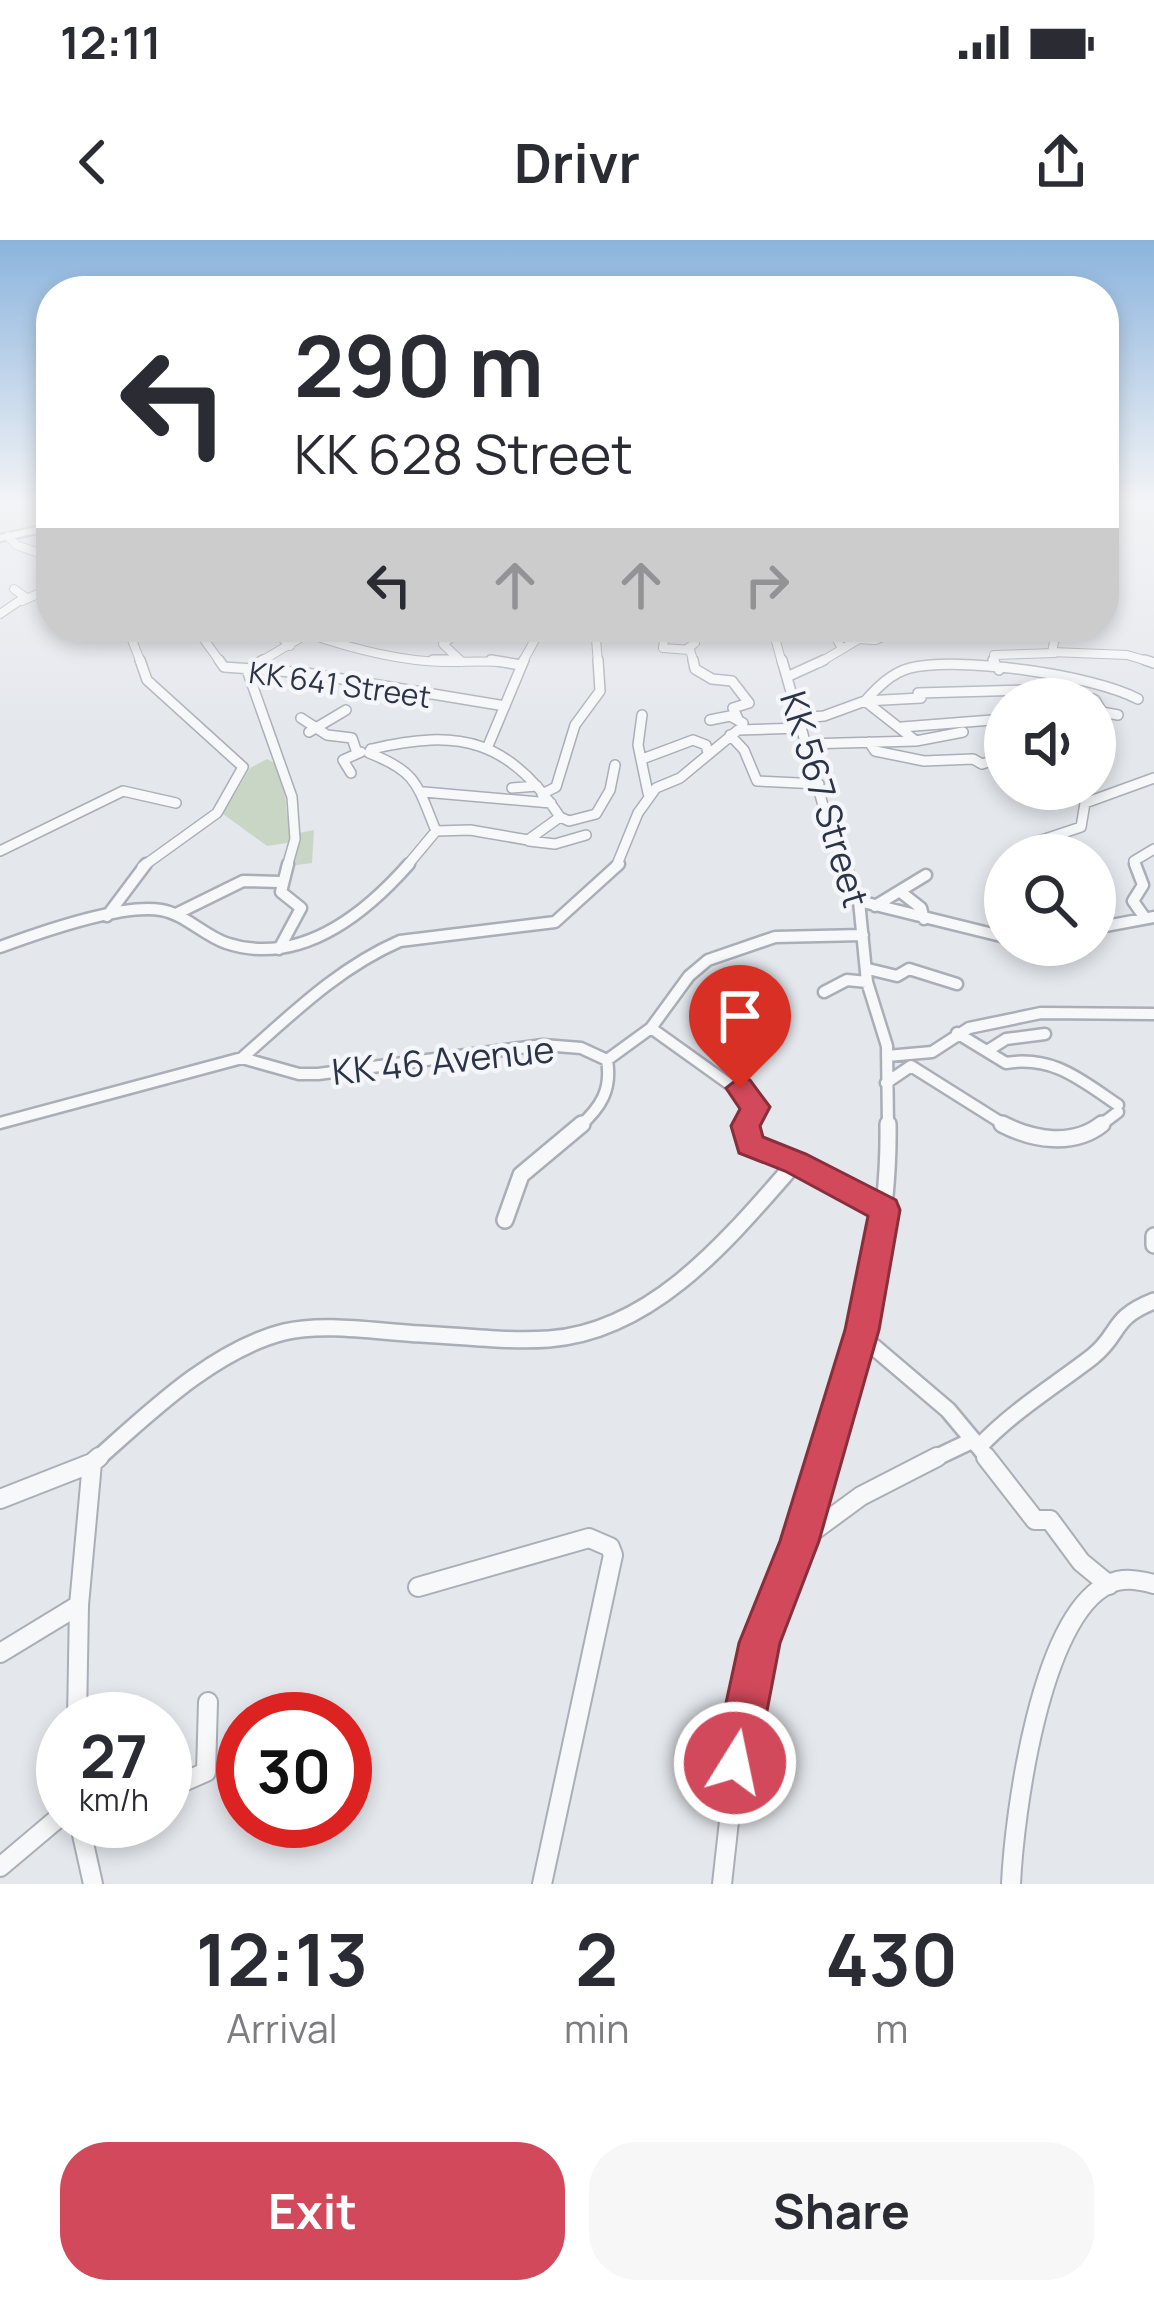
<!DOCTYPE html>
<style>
:root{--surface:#fff;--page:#f7f7f7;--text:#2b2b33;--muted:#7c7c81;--accent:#d1495b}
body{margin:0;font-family:Manrope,sans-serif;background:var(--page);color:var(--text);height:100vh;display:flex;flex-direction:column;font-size:45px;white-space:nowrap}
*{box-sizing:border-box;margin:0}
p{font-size:39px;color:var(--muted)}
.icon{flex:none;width:66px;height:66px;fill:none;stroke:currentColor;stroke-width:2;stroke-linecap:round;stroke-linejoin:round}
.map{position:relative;height:1644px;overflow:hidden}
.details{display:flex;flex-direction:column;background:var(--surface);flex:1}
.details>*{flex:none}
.top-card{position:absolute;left:36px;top:36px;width:1083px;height:366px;border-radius:48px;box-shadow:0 6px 18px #0003;background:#fff;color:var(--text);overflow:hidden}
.controls{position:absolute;left:984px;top:438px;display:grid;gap:24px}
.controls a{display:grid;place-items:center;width:132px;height:132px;border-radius:50%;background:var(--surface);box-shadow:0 6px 18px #0003;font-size:60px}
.speed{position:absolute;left:36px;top:1452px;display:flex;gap:24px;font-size:60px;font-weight:700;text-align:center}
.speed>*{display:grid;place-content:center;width:156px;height:156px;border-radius:50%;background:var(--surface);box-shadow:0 6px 18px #0003;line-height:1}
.speed small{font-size:30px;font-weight:400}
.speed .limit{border:18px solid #d22;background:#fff;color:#111}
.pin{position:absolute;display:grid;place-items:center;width:102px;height:102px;color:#fff;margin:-123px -51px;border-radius:50% 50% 50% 0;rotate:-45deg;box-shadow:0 0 12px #0007}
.pin .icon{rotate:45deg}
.me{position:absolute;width:132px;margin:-66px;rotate:10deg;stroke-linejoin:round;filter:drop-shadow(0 0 9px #0008)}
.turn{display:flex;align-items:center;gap:42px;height:252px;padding:0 60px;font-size:54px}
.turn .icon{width:156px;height:156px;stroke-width:2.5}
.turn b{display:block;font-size:84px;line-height:102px}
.lanes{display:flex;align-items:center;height:114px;padding:0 60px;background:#0003;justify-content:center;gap:60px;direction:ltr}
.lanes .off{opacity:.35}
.eta{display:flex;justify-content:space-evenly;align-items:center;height:204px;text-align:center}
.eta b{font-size:72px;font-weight:700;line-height:84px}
.button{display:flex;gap:24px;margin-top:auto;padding:24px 60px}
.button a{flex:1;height:138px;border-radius:48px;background:var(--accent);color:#fff;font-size:48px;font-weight:700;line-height:138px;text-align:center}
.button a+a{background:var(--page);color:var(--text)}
.status{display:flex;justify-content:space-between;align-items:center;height:84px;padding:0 60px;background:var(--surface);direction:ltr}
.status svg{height:33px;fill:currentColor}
header{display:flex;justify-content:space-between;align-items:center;height:156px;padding:0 60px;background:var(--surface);font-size:54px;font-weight:700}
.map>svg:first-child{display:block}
.green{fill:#c9d6c5}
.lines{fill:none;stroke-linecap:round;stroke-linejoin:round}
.minor-far4-casing{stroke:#a9aeb7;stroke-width:10}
.minor-far3-casing{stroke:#a9aeb7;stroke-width:12}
.minor-far2-casing{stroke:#a9aeb7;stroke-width:15}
.minor-far1-casing{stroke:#a9aeb7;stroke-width:20}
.minor-casing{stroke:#a9aeb7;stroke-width:22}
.major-casing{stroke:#a3abb8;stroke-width:5}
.minor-far4{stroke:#f7f8fa;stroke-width:8}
.minor-far3{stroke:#f7f8fa;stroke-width:9}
.minor-far2{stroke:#f7f8fa;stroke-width:10}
.minor-far1{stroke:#f7f8fa;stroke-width:15}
.minor{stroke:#f7f8fa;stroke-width:18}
.major{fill:#fff;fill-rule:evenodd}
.route{fill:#d1495b;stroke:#882f3b;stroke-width:3}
.labels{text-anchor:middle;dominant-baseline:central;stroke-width:9;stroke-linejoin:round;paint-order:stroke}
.far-street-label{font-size:30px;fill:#2b3445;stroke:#f4f6f9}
.street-label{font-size:36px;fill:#2b3445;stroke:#f4f6f9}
</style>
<div class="status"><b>12:11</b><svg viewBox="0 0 49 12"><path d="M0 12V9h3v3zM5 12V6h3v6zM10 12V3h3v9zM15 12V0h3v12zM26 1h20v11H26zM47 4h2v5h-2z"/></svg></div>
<header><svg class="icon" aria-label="back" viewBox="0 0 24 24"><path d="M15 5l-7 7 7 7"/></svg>Drivr<svg class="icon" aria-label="share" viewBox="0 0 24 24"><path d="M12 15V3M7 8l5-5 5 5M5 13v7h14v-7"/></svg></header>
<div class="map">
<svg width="1154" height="1644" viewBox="0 0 1154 1644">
<rect width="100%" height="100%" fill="#e4e7ec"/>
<!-- green -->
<path class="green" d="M267,519L283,528L287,576L294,594L314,590L312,623L289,626L293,602L267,606L223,574L250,528Z"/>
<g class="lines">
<defs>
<path id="minor-far4" d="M8,296L16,305L51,317
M22,361L51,348
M0,374L25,357L14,349
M127,387L141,423
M195,387L221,423
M271,387L290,406
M448,387L458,392L536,394
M595,387L598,423
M772,387L782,423
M824,387L832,390L841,407
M1057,387L1052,412L1127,415L1154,423
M458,392L443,404L462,422
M309,394C350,408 399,421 443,422C467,422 487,420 511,423
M664,400L663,408L690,410L694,423
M687,409L695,403L696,387
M258,423L319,387
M522,423L542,387
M819,423L859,399L875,400L907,387
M995,423L994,415L1055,413"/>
<path id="minor-far3" d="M140,420L147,440L243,527L217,573L142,627
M219,420L224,427L306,433L505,466
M263,420L247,430L292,557L295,599L287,627
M433,420H455
M491,420L521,425
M693,420L695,429L712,439L732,441L749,463L733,468L738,479
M782,420L828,583L845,627
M993,420L999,430
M1145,420L1154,423
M789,436L824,420
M1095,460L1102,472L1118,475
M642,475L638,505L648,553
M301,478L327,495L352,498L357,513
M800,478L824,476L865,461L921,458L918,453L1028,450L1093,459
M710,480L730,476L743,483
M902,487L1005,479
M309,492L346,470
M730,495L744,510L757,541L819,544
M916,501L963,492
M869,502L875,511L924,521L973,519L982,524L1001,518
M805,504L916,501L865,461C877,448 891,433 910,428C959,416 1093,435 1138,459
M488,506L524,420
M371,509L369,513C418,532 417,545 436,591
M372,509C459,488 510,500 560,577L528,600L470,590L436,591L406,627
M645,518L693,500L706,505L708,513
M351,533L343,520L361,512
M512,548L537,546
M424,552L551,563
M542,554L556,547L575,485L600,451L598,420
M560,577L569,581L596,574L610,550L615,525
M529,601L555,604L586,595
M0,611L123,551L176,563
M1028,615L1036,602L1081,587L1085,563L1154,538
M616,627L638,573L656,548L680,538L738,490L800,488
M1136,627L1134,621L1154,609"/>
<path id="minor-far2" d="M844,624L859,661L867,742L887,806L888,887
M1135,624L1143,645L1133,661L1145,678
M902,653L921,668L924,679
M859,661L1005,697
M875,666L926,635
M176,674L243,641L280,642
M107,676L146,624
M1095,688L1154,677
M0,707C38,693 122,663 161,670C185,674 203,695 226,703C299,727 364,675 409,624
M279,709L301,668L281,652L288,624
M868,729L897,736L909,729L957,744
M824,752L847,740L867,742
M651,788L753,861L756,867L746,887
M957,793L1006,823C1053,815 1081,840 1118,865
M987,811L1006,799L1045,794
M887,816L932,812L969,788L1041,773L1154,774
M242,818C292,774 338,728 400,701L555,682L619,624
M607,820L651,788L689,736L708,720L775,697L863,695
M886,843L911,826L1008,887
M0,883L242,818L299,834H318L543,805L581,808L607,820
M579,887C601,867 612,850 607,820
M1098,887L1118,872"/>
<path id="minor-far1" d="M747,884L750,905L796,922L885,970
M1002,884C1033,900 1073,907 1102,884
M505,980L521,935L582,884
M1154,996V1005
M861,1096L948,1170L973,1200
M979,1207L989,1220
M96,1220C149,1173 213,1110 284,1092C325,1082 379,1092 421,1094C463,1096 507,1102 549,1099C655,1091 731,996 796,922
M825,1220C858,1111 890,999 888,884
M931,1220L973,1200L979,1207C1013,1171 1053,1147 1092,1117C1122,1093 1109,1079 1154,1061"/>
<path id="minor" d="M986,1217L1035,1280H1050L1081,1322L1109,1345
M0,1259L92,1223
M801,1300L861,1256L937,1217
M418,1347L589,1298L610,1307L613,1315L542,1644
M0,1413L79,1365
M77,1479L79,1365L92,1223L99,1217
M165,1550L206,1532L208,1462
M79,1581L93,1644
M0,1627L63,1574
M722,1644L739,1491L759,1403L800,1301L826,1217
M1011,1644C1014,1576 1040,1375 1109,1344C1123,1337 1139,1340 1154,1344"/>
<path id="major" d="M51,284V290L0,301V295Z"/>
</defs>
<!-- minor-far4 casing -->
<use href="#minor-far4" class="minor-far4-casing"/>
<!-- minor-far3 casing -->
<use href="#minor-far3" class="minor-far3-casing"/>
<!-- minor-far2 casing -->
<use href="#minor-far2" class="minor-far2-casing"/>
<!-- minor-far1 casing -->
<use href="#minor-far1" class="minor-far1-casing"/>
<!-- minor casing -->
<use href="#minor" class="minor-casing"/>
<!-- major casing -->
<use href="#major" class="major-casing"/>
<!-- minor-far4 -->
<use href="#minor-far4" class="minor-far4"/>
<!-- minor-far3 -->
<use href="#minor-far3" class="minor-far3"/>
<!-- minor-far2 -->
<use href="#minor-far2" class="minor-far2"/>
<!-- minor-far1 -->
<use href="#minor-far1" class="minor-far1"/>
<!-- minor -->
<use href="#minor" class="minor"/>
<!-- major -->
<use href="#major" class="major"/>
</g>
<!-- sky -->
<linearGradient id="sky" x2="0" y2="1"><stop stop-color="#8bb4dd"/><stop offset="0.53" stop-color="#f3f4f6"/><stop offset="1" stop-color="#f3f4f6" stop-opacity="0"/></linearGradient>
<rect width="1154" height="493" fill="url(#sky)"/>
<!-- route -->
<path class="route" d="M740,837L750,840L770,867L760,886L763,897L806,914L896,960L900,970L879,1090L819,1301L780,1403L757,1523L750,1539L735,1546L719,1539L713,1523L739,1403L780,1301L845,1090L868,976L785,931L739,913L731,886L740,869L726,848Z"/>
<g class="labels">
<!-- far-street labels -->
<g class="far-street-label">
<text transform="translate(340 444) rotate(8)">KK 641 Street</text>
</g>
<!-- street labels -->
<g class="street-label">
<text transform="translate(825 559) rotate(73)">KK 567 Street</text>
<text transform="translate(443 820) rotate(-6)">KK 46 Avenue</text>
</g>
</g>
</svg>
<div class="controls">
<a><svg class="icon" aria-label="sound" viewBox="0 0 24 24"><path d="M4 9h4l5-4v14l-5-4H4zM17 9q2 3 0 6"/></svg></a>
<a><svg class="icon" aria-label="search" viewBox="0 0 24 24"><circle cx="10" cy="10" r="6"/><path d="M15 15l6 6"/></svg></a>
</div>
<div class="speed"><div>27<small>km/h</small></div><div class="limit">30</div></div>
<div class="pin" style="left:740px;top:848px;background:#d93025"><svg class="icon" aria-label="arrive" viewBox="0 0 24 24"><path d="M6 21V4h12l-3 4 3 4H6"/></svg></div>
<svg class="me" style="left:735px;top:1523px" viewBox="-20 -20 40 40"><circle r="17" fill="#d1495b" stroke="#fff" stroke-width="3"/><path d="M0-11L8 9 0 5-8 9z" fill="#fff"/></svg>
<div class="top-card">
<div class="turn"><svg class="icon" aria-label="left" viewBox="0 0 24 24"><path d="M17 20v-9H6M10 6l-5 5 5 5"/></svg><div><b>290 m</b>KK 628 Street</div></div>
<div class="lanes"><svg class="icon" aria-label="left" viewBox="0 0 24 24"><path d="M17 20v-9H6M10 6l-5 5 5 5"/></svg><svg class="icon off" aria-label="ahead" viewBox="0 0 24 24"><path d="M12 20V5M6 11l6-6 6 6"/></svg><svg class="icon off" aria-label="ahead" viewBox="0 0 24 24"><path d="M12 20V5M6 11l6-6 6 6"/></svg><svg class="icon off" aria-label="right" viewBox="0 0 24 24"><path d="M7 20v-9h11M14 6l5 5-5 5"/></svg></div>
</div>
</div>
<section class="details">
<div class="eta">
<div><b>12:13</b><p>Arrival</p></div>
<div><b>2</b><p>min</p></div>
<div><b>430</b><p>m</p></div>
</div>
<div class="button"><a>Exit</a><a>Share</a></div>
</section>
